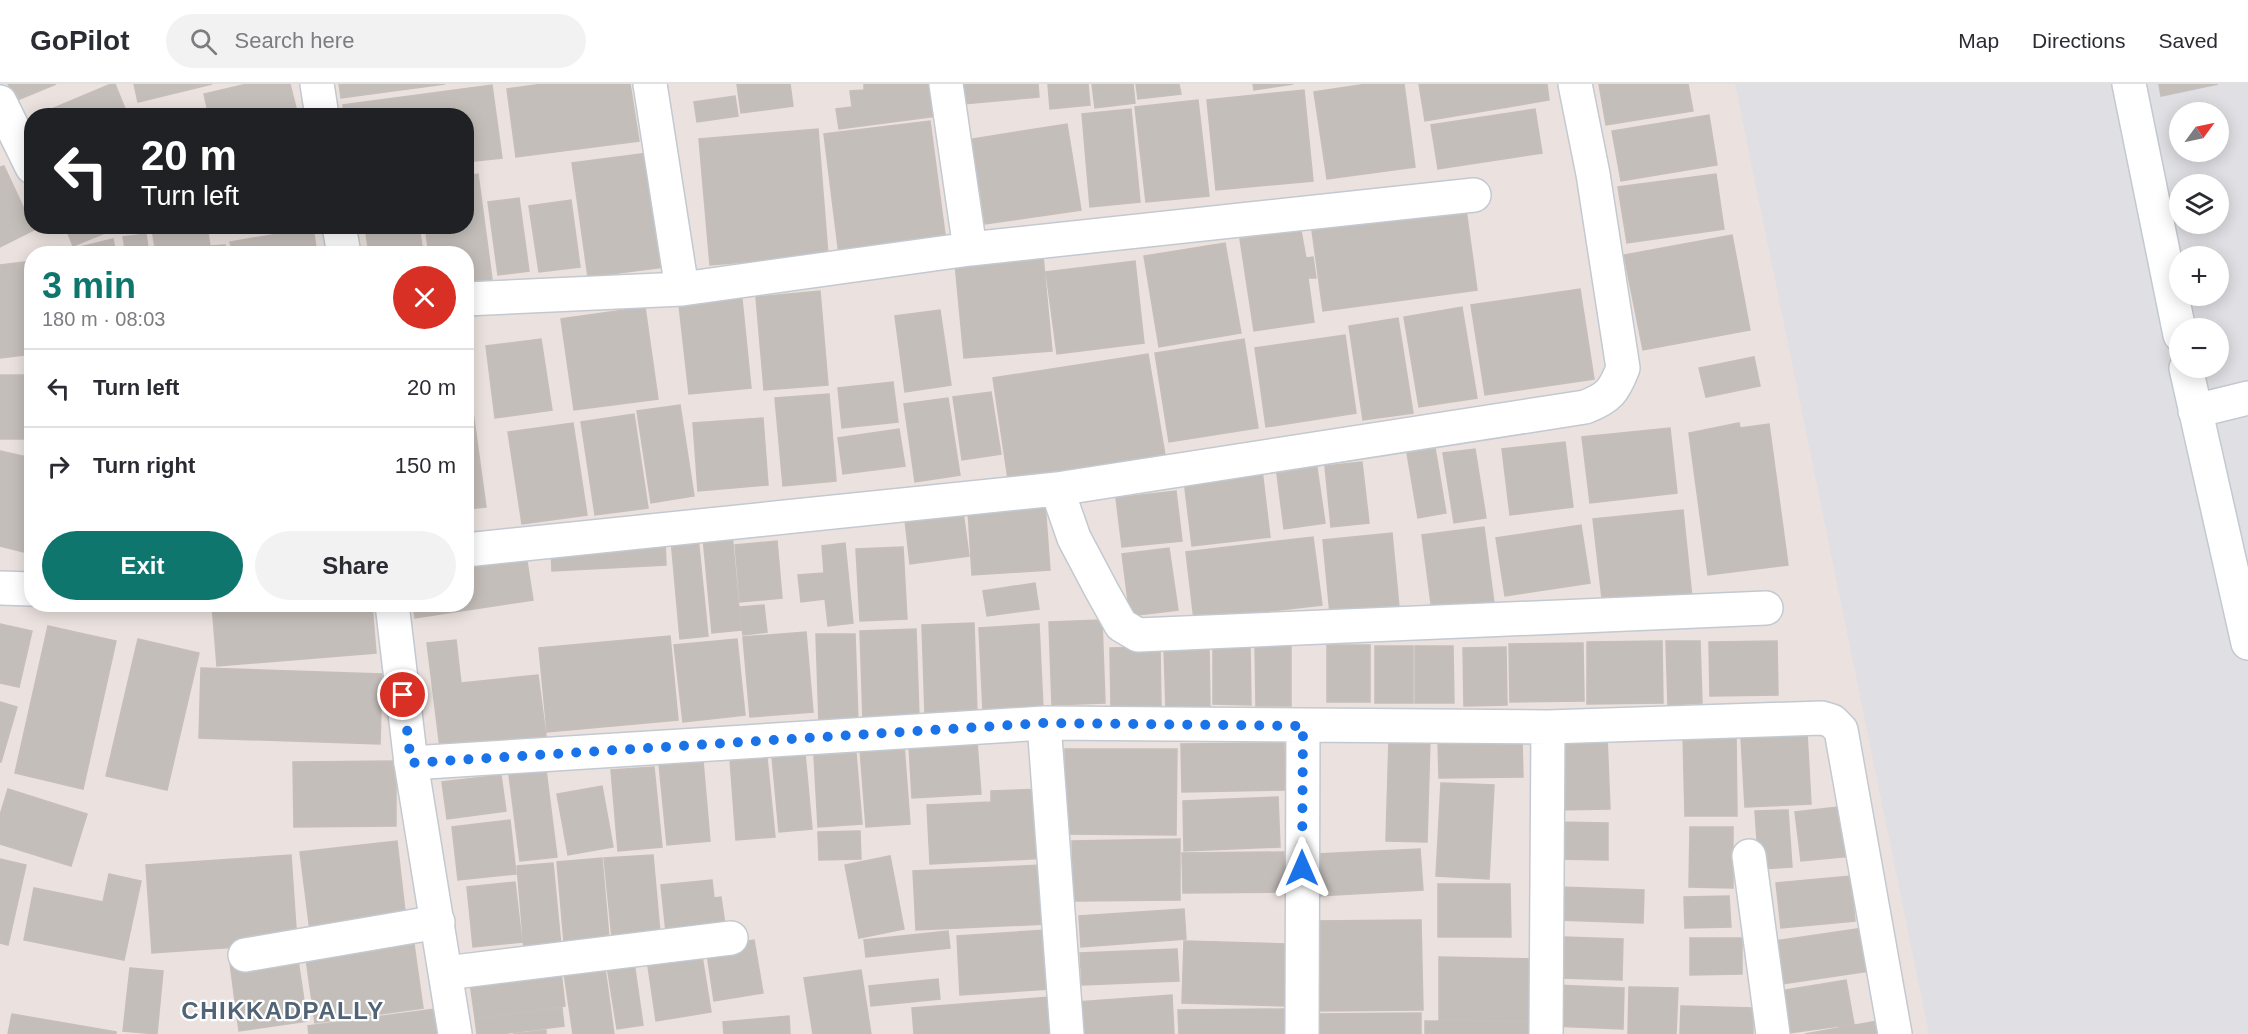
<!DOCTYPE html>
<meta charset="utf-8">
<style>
:root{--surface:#fff;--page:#f2f2f3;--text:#2b2b33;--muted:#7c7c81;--line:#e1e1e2;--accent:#0f766e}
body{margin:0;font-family:Helvetica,sans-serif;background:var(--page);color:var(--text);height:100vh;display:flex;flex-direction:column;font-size:22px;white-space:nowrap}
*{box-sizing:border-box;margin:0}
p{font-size:20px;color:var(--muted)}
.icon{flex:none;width:33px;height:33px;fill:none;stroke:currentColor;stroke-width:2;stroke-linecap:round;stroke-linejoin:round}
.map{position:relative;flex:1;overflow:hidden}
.sheet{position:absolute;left:24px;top:162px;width:450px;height:366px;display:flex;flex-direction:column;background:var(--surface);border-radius:24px;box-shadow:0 3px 15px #0003}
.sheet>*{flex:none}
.banner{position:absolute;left:24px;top:24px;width:450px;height:126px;border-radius:24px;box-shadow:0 3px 15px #0003;background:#202124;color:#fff;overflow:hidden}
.needle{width:39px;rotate:57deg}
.fabs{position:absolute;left:2169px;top:18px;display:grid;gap:12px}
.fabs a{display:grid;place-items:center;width:60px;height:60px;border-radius:50%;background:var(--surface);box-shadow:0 3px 15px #0003;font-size:30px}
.pin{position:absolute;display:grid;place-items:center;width:51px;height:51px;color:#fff;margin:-26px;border:3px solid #fff;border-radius:50%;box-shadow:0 2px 6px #0007}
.me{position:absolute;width:66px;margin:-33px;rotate:0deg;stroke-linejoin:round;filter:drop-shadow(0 0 4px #0008)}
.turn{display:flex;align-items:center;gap:21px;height:126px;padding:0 18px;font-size:27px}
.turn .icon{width:78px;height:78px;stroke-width:2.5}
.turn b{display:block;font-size:42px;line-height:51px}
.round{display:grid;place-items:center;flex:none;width:63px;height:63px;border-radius:32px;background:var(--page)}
.headline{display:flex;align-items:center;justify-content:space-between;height:102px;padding:0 18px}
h1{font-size:36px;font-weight:700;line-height:45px;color:var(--accent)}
.primary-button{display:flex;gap:12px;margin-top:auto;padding:12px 18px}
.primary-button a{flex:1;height:69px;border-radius:36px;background:var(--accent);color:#fff;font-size:24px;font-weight:700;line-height:69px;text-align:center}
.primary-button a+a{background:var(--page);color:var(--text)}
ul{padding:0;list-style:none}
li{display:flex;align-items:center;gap:18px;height:78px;padding:0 18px;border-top:2px solid var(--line)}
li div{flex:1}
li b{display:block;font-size:22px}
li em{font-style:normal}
header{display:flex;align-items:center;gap:36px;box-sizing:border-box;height:84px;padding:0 30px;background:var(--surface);border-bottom:2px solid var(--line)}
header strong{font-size:28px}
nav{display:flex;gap:33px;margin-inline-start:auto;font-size:21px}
.search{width:420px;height:54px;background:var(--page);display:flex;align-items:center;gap:15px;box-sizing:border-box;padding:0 21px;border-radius:33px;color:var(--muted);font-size:22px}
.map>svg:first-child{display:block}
.industrial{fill:#dfdfe4;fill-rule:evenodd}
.building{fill:#c4beba;stroke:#c6beb9;stroke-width:1.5}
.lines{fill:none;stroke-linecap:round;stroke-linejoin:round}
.minor-casing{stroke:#c3c9d0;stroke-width:36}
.tertiary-casing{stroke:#c3c9d0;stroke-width:36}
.minor{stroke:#fff;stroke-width:33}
.tertiary{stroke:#fff;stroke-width:33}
.route{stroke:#1a73e8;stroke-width:10;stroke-dasharray:0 18}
.labels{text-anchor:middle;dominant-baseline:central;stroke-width:4.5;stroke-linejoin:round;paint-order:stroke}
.district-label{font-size:24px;font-weight:bold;letter-spacing:1.5px;fill:#516376;stroke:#fff}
</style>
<header>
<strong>GoPilot</strong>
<div class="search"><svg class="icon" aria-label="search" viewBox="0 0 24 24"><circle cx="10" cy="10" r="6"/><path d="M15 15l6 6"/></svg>Search here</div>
<nav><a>Map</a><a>Directions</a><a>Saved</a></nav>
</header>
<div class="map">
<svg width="2248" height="950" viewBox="0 0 2248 950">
<rect width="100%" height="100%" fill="#ebe2df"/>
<!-- industrial -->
<path class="industrial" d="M1735,0H2248V950H1929ZM2180,28H2218V68H2180ZM2180,100H2218V140H2180ZM2180,172H2218V212H2180ZM2180,244H2218V284H2180Z"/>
<!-- building -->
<path class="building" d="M8,0H56L15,17Z
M111,0H115L128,32H35Z
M134,0H212L138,18Z
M247,0H290L298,32H209L204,10Z
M339,0H445L341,14Z
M543,0H630L639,57L516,73L507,5Z
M737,0H790L793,22L741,29Z
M864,0H932L937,32L839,45L836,25L852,23L850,7L864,6Z
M950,0H1038L1039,13L952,21Z
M1048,0H1088L1090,21L1050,25Z
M1092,0H1133L1135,19L1095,24Z
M1136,0H1179L1181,10L1138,15Z
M1253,0H1293L1254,6Z
M1367,0H1404L1415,83L1327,95L1314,8Z
M1419,0H1547L1549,16L1425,37Z
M1599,0H1688L1693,27L1606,41Z
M2159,0H2218L2161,12Z
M492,1L502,74L466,78V32H344L343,21Z
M1304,6L1313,97L1216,106L1207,16Z
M735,12L738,32L697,38L694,18Z
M1198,16L1209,112L1146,118L1135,23Z
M1131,25L1140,118L1090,123L1082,30Z
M1535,25L1542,69L1438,85L1431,41Z
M1709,31L1717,81L1621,97L1612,47Z
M930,37L946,158L839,171L824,50Z
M1067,40L1081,126L985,140L972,55Z
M818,45L828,171L710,181L699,55Z
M648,69L664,183L588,193L572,79Z
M4,82L34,146L0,163V83Z
M478,90L492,195L466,198V170H429L425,142H466V92Z
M1716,90L1724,145L1627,159L1618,103Z
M519,114L529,187L498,191L488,118Z
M571,116L580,183L539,188L529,122Z
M1465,118L1477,206L1323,227L1311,139Z
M65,142H122L73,162Z
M170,142H207L210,162L225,161L227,170H156L152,145Z
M365,142H419L423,170H369Z
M313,144L317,170H233L230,158Z
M1301,147L1306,174L1313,173L1316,194H1308L1314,238L1254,247L1240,155Z
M146,150L149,170H126L123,153Z
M1732,151L1750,246L1643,266L1624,171Z
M113,155L116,170H77L76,164Z
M1225,159L1241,249L1159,263L1144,172Z
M1043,172L1052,267L964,274L955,179Z
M32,177V270L0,274V181Z
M1135,177L1144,259L1057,270L1046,188Z
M1580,205L1594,295L1485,311L1471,221Z
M820,207L828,301L764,306L756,213Z
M742,215L751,304L689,310L679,221Z
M645,223L658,315L574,326L561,235Z
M1462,223L1477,314L1419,323L1404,233Z
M940,226L951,301L905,308L895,232Z
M1398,234L1413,329L1363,336L1349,242Z
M1345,251L1356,329L1266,343L1255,264Z
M541,255L552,326L495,334L486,262Z
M1244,255L1258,344L1169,358L1155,269Z
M1148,270L1165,371L1008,395L993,294Z
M1754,273L1760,302L1706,313L1699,284Z
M466,277L486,423L466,425Z
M0,291H32V355H0Z
M893,298L898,338L842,344L838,304Z
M991,308L1001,370L962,376L953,313Z
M829,310L836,397L783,402L775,314Z
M948,314L960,391L915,398L904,320Z
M680,321L694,412L651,419L637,327Z
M634,330L648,424L595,431L581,338Z
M763,334L768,401L698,407L693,339Z
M573,339L587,431L522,440L508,348Z
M1739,339L1740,344L1769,340L1788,481L1708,491L1689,349Z
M1670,344L1677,409L1590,419L1582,353Z
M899,345L905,382L843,390L838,354Z
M1434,358L1446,429L1418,434L1406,363Z
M1565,358L1573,423L1510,431L1502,365Z
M1475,365L1486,434L1454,439L1443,369Z
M0,367L32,374V470L0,462Z
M1316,377L1325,439L1284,445L1276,382Z
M1362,378L1369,439L1331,443L1325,382Z
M1262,386L1270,453L1192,462L1184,396Z
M1176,407L1182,457L1122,463L1116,414Z
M1045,420L1050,486L972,491L968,426Z
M1683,426L1692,514L1603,523L1593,435Z
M963,428L969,472L910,480L905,436Z
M1581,441L1590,499L1505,512L1496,454Z
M1484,443L1494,519L1432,527L1422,451Z
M1392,449L1399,523L1330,530L1323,456Z
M732,450L741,546L712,549L703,453Z
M698,453L708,552L680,555L671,455Z
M1313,453L1322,521L1194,536L1186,468Z
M665,456L666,481L552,487L551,462Z
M777,457L782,514L740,518L735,461Z
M845,459L853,539L828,542L825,515L801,518L798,491L824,489L822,462Z
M903,463L907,535L860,537L856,465Z
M1169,464L1178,526L1130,532L1122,470Z
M526,471L533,516L415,534L413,520H466V479Z
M1035,499L1039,525L987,532L983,507Z
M212,520H372L376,569L217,582Z
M764,521L767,548L743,551L740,523Z
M1102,536L1105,619L1052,621L1049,538Z
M974,539L977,629L925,631L922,541Z
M0,540L32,547L19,603L0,599Z
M1039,540L1043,625L983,627L979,544Z
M48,542L116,557L83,705L15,689Z
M916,545L919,633L863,635L860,547Z
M806,548L813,628L750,633L743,553Z
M816,550H855L858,638L819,639Z
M670,552L678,636L547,648L539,564Z
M138,555L199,569L167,706L106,692Z
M737,555L745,631L683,638L674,561Z
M456,556L461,599L538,591L546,652L440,664L427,559Z
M1662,557L1663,619L1587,620V558Z
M1666,557H1700L1702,619L1668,621Z
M1777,557L1778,611L1710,612L1709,558Z
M1583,559L1584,617L1510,618L1509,560Z
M1213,560H1250L1251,621L1213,620Z
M1291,560V622H1256L1255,561Z
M1327,561H1370V618H1327Z
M1209,562L1210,626L1166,627L1164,563Z
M1375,562H1413V619H1375Z
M1415,562H1453L1454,619H1415Z
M1160,563L1161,622L1111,623L1110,564Z
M1506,563L1507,621L1464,622L1463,564Z
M201,584L382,590L380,660L199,654Z
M0,618L17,623L1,678H0Z
M1807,649L1811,720L1745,723L1741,653Z
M1683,650H1736L1737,732H1685Z
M1607,653L1610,725L1555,726L1554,655Z
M1389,654L1430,655L1427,758L1386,757Z
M1522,656L1523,693L1439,694L1438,657Z
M977,658L981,710L912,714L909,661Z
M804,659L812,745L779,748L771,662Z
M1284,659L1285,706L1182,708L1181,660Z
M904,661L910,740L866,743L860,665Z
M1065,665H1177L1176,751L1065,750Z
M856,669L862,740L818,743L814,672Z
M767,674L775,753L736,756L730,675Z
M396,677V742L294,743L293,678Z
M703,677L710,757L667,761L659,680Z
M654,683L662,763L618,767L611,686Z
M546,686L557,773L520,777L509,691Z
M501,691L506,727L447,735L442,698Z
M1441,699L1494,701L1489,795L1436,792Z
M602,702L613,763L568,771L557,710Z
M8,705L87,730L71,782L0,760V731Z
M1044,705L1048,774L930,780L927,721L991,718V707Z
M1278,713L1280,763L1184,767L1183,717Z
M1847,722L1852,772L1801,777L1795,728Z
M1788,726L1792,783L1759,785L1755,727Z
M510,736L516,790L458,796L452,743Z
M1555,738L1608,739V776L1555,775Z
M1690,743H1733V804L1689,803Z
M860,747L861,775L819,776L818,748Z
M1180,755V816L1074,817L1072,757Z
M397,757L406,836L310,847L300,768Z
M1420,765L1423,806L1318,812L1316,770Z
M1284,768L1285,808L1183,809L1182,769Z
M291,771L297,859L152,869L146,781Z
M653,771L660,849L612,854L604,774Z
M890,772L904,845L859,854L845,781Z
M602,774L609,854L564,858L557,778Z
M0,775L26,781L8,861L0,859Z
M553,779L561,862L524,865L517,782Z
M1043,781L1047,840L916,846L913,787Z
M109,790L141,797L124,876L24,856L34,804L103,818Z
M1851,792L1855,837L1781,844L1776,799Z
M712,796L714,814L721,813L725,841L666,848L661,801Z
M515,798L522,858L473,863L467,803Z
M1438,800H1510L1511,853H1438Z
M1558,803L1644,806L1643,839L1557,836Z
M1729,812L1731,843L1685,844L1684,813Z
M1184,825L1186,855L1081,863L1079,832Z
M1421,836L1423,926L1312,927L1310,837Z
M1863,844L1869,887L1774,901L1767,858Z
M1046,846L1050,905L960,911L957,852Z
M948,847L950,864L866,873L864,856Z
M1564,853L1623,855L1622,896L1562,894Z
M1690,854H1742V890L1690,891Z
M754,856L763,909L714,917L706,863Z
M1184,857L1286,860L1285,922L1182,919Z
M414,860L423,924L315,939L306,875Z
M1177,865L1179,897L1082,901L1080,869Z
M701,866L711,928L656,937L647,875Z
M297,869L307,937L239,947L230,879Z
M1439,873L1539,875V937L1439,936Z
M604,877L614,950H573L563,882Z
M634,878L643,941L617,945L607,882Z
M130,884L163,887L157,950L123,947Z
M861,886L871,950H813L804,894Z
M561,888L565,922L475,934L470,899Z
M938,895L940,915L871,922L869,902Z
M1846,896L1854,940L1781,950L1774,908Z
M1554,901L1624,904L1623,945L1553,942Z
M1629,903L1678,904L1676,950H1628Z
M1172,911L1174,950H1079L1077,918Z
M1050,913L1053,950H914L912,924Z
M1681,922L1753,924V950H1680Z
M562,924L564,942L501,950H477L475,935Z
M435,925L439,950H309L308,942Z
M1285,925V950H1179L1178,926Z
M1421,929V950H1314V930Z
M12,930L116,948V950H8Z
M789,932L790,950H724L723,938Z
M1425,937L1530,938V950H1425Z
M1877,937L1880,950H1805Z
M546,946V950H513Z"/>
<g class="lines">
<defs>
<path id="minor" d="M650,0L682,205
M946,0L970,165
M2129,0L2180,251
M0,18L32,83
M466,215L682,205L970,165L1474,111
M2186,284L2248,559
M2195,327L2248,314
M1057,405L1074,454L1102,507L1121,541L1138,551L1766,524
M466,466L1057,405L1585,323C1609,314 1614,307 1623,284L1593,90L1575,0
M0,504L32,505
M1044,639L1067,950
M411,679L1044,639L1548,643L1822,634L1832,637L1841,646L1895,950
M1749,772L1773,950
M245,871L438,838
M446,889L731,854
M1302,950L1303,642
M1546,950L1548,643"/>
<path id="tertiary" d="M317,0L322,32
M339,142L344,170
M392,520L411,679L455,950"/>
</defs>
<!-- minor casing -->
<use href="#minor" class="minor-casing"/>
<!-- tertiary casing -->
<use href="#tertiary" class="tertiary-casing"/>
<!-- minor -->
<use href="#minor" class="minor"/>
<!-- tertiary -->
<use href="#tertiary" class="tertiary"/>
</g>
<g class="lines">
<!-- route -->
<path class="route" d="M403,611L411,679L1044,639L1303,642L1302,784"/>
</g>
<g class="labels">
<!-- district labels -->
<g class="district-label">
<text x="283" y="926">CHIKKADPALLY</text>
</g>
</g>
</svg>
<div class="fabs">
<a><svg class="needle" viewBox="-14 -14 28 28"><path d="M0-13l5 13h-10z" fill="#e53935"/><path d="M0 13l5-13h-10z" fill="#7c7c81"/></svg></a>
<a><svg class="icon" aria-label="layers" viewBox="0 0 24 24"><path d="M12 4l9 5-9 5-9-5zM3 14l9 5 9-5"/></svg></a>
<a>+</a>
<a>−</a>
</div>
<div class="pin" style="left:403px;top:611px;background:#d93025"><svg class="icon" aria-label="arrive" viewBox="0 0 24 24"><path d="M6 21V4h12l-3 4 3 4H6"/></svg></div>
<svg class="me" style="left:1302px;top:784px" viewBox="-20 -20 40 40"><path d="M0-17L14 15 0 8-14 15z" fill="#1a73e8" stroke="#fff" stroke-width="4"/></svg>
<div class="banner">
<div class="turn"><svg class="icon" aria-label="left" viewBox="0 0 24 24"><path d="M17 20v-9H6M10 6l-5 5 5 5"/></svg><div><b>20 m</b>Turn left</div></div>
</div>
<section class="sheet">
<div class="headline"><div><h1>3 min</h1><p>180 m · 08:03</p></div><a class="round" style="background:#d93025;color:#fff"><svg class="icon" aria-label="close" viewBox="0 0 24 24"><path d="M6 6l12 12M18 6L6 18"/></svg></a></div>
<ul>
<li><svg class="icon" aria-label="left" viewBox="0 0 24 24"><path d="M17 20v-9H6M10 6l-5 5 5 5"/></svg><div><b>Turn left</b></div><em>20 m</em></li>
<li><svg class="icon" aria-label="right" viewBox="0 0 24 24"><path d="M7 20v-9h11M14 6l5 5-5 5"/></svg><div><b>Turn right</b></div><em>150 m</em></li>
</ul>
<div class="primary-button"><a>Exit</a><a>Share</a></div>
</section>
</div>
